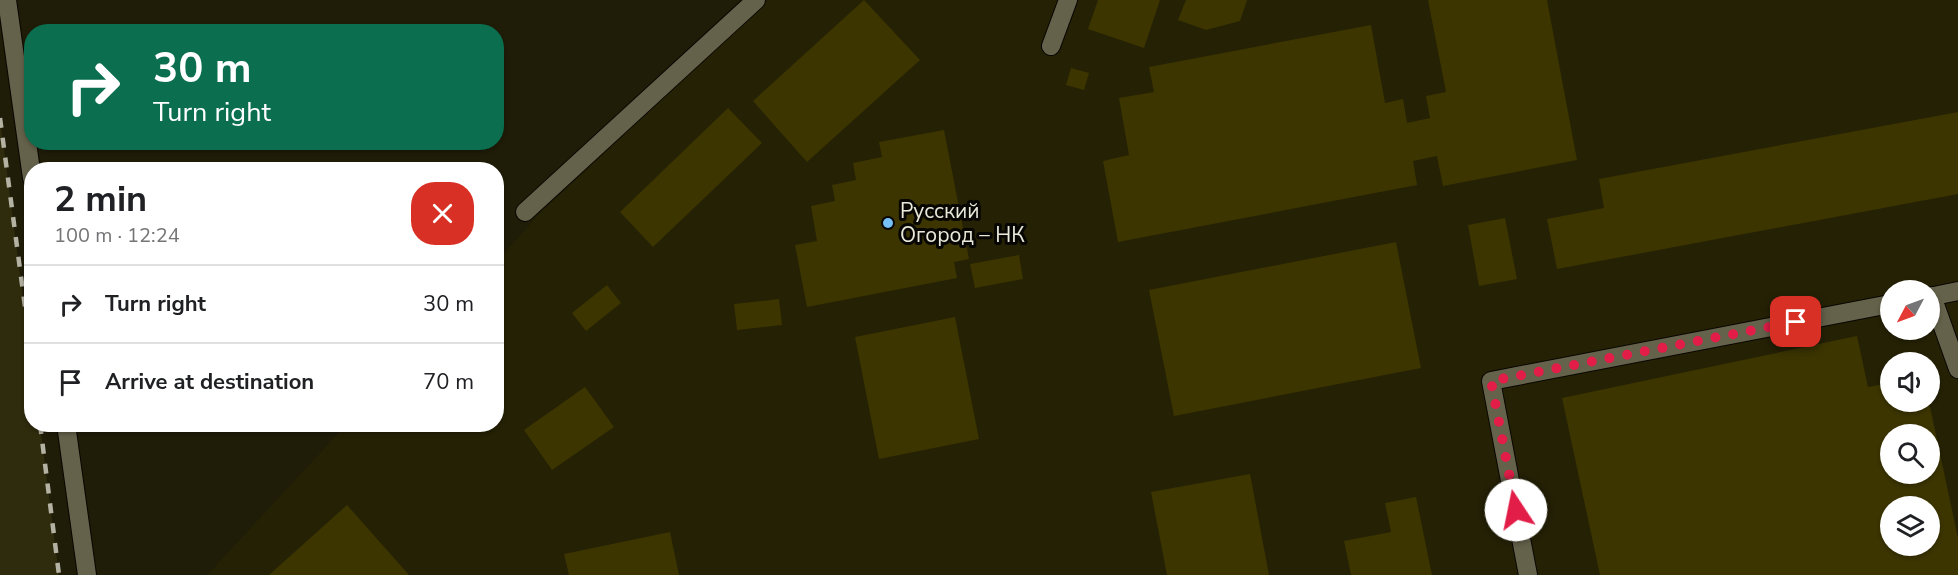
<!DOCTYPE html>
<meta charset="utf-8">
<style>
:root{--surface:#fff;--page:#f2f2f2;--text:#202124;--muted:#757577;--line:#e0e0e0}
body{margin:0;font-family:"Nunito Sans",sans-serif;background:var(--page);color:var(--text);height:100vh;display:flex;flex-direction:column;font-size:22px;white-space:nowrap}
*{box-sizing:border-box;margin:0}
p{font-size:20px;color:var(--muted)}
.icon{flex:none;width:33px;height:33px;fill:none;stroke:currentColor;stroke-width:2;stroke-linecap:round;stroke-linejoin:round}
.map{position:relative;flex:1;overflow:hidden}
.panel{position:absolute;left:24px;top:162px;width:480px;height:270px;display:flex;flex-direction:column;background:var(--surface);border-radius:24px;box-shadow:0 2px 4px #0004}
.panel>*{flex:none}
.banner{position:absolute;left:24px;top:24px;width:480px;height:126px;border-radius:24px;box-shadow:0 2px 4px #0004;background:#0b6e4f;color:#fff;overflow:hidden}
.needle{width:39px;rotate:229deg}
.tools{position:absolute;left:1880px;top:280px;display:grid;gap:12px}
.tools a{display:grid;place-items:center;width:60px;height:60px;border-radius:50%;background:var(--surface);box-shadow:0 2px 4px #0004;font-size:30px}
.pin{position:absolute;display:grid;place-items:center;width:51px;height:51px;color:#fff;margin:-26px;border-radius:12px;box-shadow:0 3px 9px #0006}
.me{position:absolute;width:66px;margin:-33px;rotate:349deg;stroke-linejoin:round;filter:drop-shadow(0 0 4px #0008)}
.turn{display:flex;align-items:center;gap:21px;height:126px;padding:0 30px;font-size:27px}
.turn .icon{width:78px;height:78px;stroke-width:2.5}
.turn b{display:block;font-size:42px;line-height:51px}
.round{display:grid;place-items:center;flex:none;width:63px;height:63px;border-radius:24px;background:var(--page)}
.summary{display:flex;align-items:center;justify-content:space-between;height:102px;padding:0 30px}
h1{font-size:36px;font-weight:700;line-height:45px}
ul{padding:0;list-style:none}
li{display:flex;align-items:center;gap:18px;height:78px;padding:0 30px;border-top:2px solid var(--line)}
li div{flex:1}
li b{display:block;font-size:22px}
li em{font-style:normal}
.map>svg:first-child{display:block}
.built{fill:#252105;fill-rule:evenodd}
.green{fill:#2f2b0d}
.building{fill:#3c3500;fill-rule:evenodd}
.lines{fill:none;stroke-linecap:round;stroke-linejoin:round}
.minor-casing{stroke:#090600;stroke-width:20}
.minor{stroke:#65624b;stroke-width:18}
.rail{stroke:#b4b2a3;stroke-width:4.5;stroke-dasharray:10 10;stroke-linecap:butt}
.route{stroke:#e11d48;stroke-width:10;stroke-dasharray:0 18}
.poi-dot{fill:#75c0f6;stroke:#070602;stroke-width:2}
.labels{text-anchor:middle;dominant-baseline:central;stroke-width:6;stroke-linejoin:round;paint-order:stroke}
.poi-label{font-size:21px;fill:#e9e8db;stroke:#070602;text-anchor:start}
</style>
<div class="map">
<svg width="1958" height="575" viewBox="0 0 1958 575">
<rect width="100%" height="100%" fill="#1f1c08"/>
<!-- built -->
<path class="built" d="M768,0H1958V575H207L346,425L496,424L497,261L538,215ZM1890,291H1929V330H1890ZM1890,363H1929V402H1890ZM1890,435H1929V474H1890ZM1890,507H1929V546H1890Z"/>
<!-- green -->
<path class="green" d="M0,118L31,360L32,424L40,425L59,575H0Z"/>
<!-- building -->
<path class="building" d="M864,0L920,60L807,162L753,101Z
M1098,0H1160L1144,48L1088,29Z
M1186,0H1247L1240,21L1206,30L1178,20Z
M1428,0H1547L1577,160L1443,186L1437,156L1413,161L1417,185L1118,242L1103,161L1129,155L1119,98L1154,92L1149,67L1371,25L1385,103L1403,99L1407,123L1430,118L1426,96L1446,92Z
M1071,68L1089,73L1084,90L1066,85Z
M728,108L762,143L653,247L620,212Z
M1958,112V194L1557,269L1547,219L1604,208L1599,179Z
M944,130L969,259L954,262L957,278L807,307L795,245L817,241L811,206L835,201L832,185L856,180L853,163L882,157L879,142Z
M1505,218L1517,279L1479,286L1468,225Z
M1396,242L1421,368L1174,416L1149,290Z
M1019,255L1023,279L975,288L970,264Z
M607,285L621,303L586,331L572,313Z
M779,299L782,325L737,330L734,304Z
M955,317L979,439L879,459L855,337Z
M1857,336L1868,387L1890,383V402H1929L1958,538V575H1600L1562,398ZM1890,435H1929V474H1890ZM1890,507H1929V546H1890Z
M585,387L614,427L552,470L524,430Z
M1250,474L1269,575H1167L1151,492Z
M1416,497L1432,575H1351L1344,541L1391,532L1385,503Z
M347,505L409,575H269Z
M670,532L679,575H569L564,554Z"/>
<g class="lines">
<defs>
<path id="minor" d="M7,0L32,178
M1051,46L1068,0
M525,212L756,0
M1932,296L1958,369
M1929,297L1958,291
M66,424L87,575
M1528,575L1491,381L1890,304"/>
</defs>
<!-- minor casing -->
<use href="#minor" class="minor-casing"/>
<!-- minor -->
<use href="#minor" class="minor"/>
<!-- rail -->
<path class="rail" d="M0,118L32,360
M40,424L59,575"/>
</g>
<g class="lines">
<!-- route -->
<path class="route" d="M1516,510L1491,381L1796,322"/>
</g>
<!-- markers -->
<circle class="poi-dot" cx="888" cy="223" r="6"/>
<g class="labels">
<!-- poi labels -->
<g class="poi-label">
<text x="900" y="211">Русский<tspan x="900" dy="24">Огород – НК</tspan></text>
</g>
</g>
</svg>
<div class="tools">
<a><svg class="needle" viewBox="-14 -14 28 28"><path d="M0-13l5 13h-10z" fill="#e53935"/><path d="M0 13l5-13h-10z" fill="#757577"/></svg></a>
<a><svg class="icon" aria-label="sound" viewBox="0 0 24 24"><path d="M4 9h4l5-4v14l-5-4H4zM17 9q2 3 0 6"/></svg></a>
<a><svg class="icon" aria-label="search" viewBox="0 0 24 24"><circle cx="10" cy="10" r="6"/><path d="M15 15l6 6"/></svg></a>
<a><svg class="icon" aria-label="layers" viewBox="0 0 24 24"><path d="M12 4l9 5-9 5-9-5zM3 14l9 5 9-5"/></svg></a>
</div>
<div class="pin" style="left:1796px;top:322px;background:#d93025"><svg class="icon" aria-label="arrive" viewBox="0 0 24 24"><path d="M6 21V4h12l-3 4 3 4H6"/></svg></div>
<svg class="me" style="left:1516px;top:510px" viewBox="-20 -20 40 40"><circle r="19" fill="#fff"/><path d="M0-13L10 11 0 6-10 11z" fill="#e11d48"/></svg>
<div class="banner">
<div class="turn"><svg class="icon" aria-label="right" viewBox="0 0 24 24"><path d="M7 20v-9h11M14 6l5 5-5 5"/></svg><div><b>30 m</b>Turn right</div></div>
</div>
<section class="panel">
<div class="summary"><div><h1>2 min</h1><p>100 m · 12:24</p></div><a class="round" style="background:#d93025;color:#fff"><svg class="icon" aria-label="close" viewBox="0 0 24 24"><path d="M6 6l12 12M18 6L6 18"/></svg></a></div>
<ul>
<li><svg class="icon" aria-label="right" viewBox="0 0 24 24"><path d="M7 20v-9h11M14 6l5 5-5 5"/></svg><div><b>Turn right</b></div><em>30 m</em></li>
<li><svg class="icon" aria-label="arrive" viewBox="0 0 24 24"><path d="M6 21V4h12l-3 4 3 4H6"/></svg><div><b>Arrive at destination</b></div><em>70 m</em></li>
</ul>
</section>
</div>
